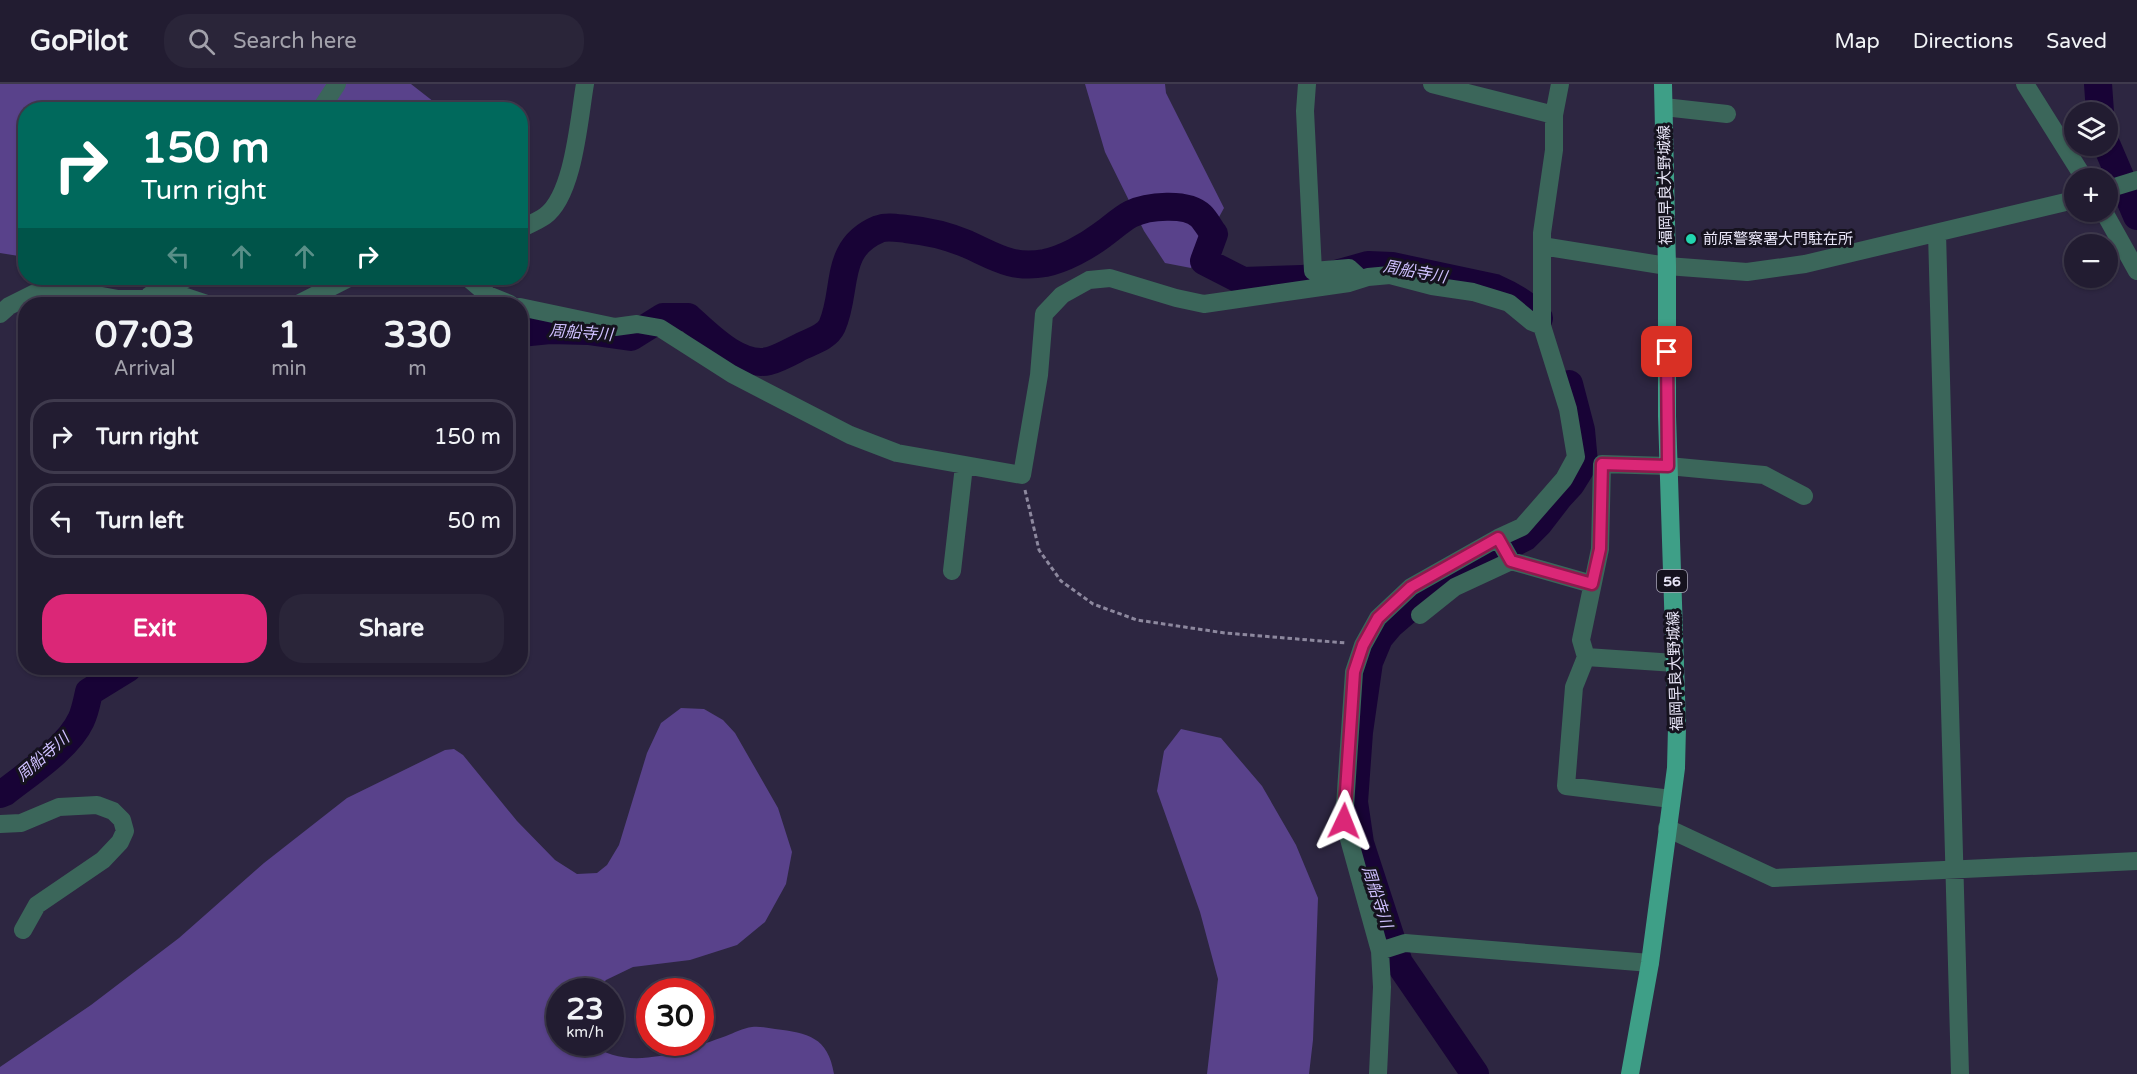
<!DOCTYPE html>
<meta charset="utf-8">
<style>
:root{--surface:#221c31;--page:#2a2539;--text:#f1f3f6;--muted:#a2a1ab;--line:#3f3a4d;--accent:#db2777}
body{margin:0;font-family:"Varela Round","Noto Sans JP",sans-serif;background:var(--page);color:var(--text);height:100vh;display:flex;flex-direction:column;font-size:22px;white-space:nowrap}
*{box-sizing:border-box;margin:0}
p{font-size:20px;color:var(--muted)}
.icon{flex:none;width:33px;height:33px;fill:none;stroke:currentColor;stroke-width:2;stroke-linecap:round;stroke-linejoin:round}
.map{position:relative;flex:1;overflow:hidden}
.panel{position:absolute;left:18px;top:213px;width:510px;height:378px;display:flex;flex-direction:column;background:var(--surface);border-radius:24px;box-shadow:0 2px 4px #0004,0 0 0 2px var(--line)}
.panel>*{flex:none}
.banner{position:absolute;left:18px;top:18px;width:510px;height:183px;border-radius:24px;box-shadow:0 2px 4px #0004,0 0 0 2px var(--line);background:#00695c;color:#fff;overflow:hidden}
.buttons{position:absolute;left:2064px;top:18px;display:grid;gap:12px}
.buttons a{display:grid;place-items:center;width:54px;height:54px;border-radius:50%;background:var(--surface);box-shadow:0 2px 4px #0004,0 0 0 2px var(--line);font-size:30px}
.speed{position:absolute;left:546px;top:894px;display:flex;gap:12px;font-size:30px;font-weight:700;text-align:center}
.speed>*{display:grid;place-content:center;width:78px;height:78px;border-radius:50%;background:var(--surface);box-shadow:0 2px 4px #0004,0 0 0 2px var(--line);line-height:1}
.speed small{font-size:15px;font-weight:400}
.speed .limit{border:9px solid #d22;background:#fff;color:#111}
.pin{position:absolute;display:grid;place-items:center;width:51px;height:51px;color:#fff;margin:-26px;border-radius:12px;box-shadow:0 3px 9px #0006}
.me{position:absolute;width:66px;margin:-33px;rotate:2deg;stroke-linejoin:round;filter:drop-shadow(0 0 4px #0008)}
.turn{display:flex;align-items:center;gap:21px;height:126px;padding:0 24px;font-size:27px}
.turn .icon{width:78px;height:78px;stroke-width:2.5}
.turn b{display:block;font-size:42px;line-height:51px}
.lanes{display:flex;align-items:center;height:57px;padding:0 24px;background:#0003;justify-content:center;gap:30px;direction:ltr}
.lanes .off{opacity:.35}
.eta{display:flex;justify-content:space-evenly;align-items:center;height:102px;text-align:center}
.eta b{font-size:36px;font-weight:700;line-height:42px}
.action{display:flex;gap:12px;margin-top:auto;padding:12px 24px}
.action a{flex:1;height:69px;border-radius:24px;background:var(--accent);color:#fff;font-size:24px;font-weight:700;line-height:69px;text-align:center}
.action a+a{background:var(--page);color:var(--text)}
ul{padding:0;list-style:none}
li{display:flex;align-items:center;gap:18px;height:75px;margin:0 12px 9px;padding:0 12px;border:3px solid var(--line);border-radius:24px}
li div{flex:1}
li b{display:block;font-size:22px}
li em{font-style:normal}
header{display:flex;align-items:center;gap:36px;box-sizing:border-box;height:84px;padding:0 30px;background:var(--surface);border-bottom:2px solid var(--line)}
header strong{font-size:28px}
nav{display:flex;gap:33px;margin-inline-start:auto;font-size:21px}
.search{width:420px;height:54px;background:var(--page);display:flex;align-items:center;gap:15px;box-sizing:border-box;padding:0 21px;border-radius:24px;color:var(--muted);font-size:22px}
.map>svg:first-child{display:block}
.forest{fill:#59428b}
.lines{fill:none;stroke-linecap:round;stroke-linejoin:round}
.river{stroke:#180336;stroke-width:28}
.path{stroke:#8d889e;stroke-width:3;stroke-dasharray:4.5 3;stroke-linecap:butt}
.minor{stroke:#3b665a;stroke-width:18}
.major{stroke:#3e9f87;stroke-width:18}
.route-casing{stroke:#8e194d;stroke-width:15}
.route{stroke:#db2777;stroke-width:10}
.poi-dot{fill:#22d5af;stroke:#15121e;stroke-width:2}
.labels{text-anchor:middle;dominant-baseline:central;stroke-width:6;stroke-linejoin:round;paint-order:stroke}
.shield{fill:#15121e;stroke:#a9a6b7;stroke-width:1.5}
.shield-label{font-size:14px;font-weight:bold;fill:#e9e6f8}
.street-label{font-size:15px;fill:#e9e6f8;stroke:#15121e}
.poi-label{font-size:15px;fill:#e9e6f8;stroke:#15121e;text-anchor:start}
.water-label{font-size:16px;font-style:italic;fill:#cfc0ff;stroke:#15121e}
</style>
<header>
<strong>GoPilot</strong>
<div class="search"><svg class="icon" aria-label="search" viewBox="0 0 24 24"><circle cx="10" cy="10" r="6"/><path d="M15 15l6 6"/></svg>Search here</div>
<nav><a>Map</a><a>Directions</a><a>Saved</a></nav>
</header>
<div class="map">
<svg width="2137" height="990" viewBox="0 0 2137 990">
<rect width="100%" height="100%" fill="#2d2641"/>
<!-- forest -->
<path class="forest" d="M0,0H411L443,25L26,26L25,173L0,169Z
M1085,0H1165L1166,9L1224,124L1191,184L1165,179L1144,147L1105,68Z
M681,624L704,625L723,636L735,649L778,724L792,768L786,800L765,838L737,861L690,876L633,883L606,896L596,907L560,908V958L591,959C627,990 686,966 726,952C734,949 743,944 752,943C759,942 768,944 775,945C808,949 828,953 834,990H0V983L91,921L179,854L264,779L347,714L445,666L454,665L463,671L517,737L555,776L577,790L597,789L607,781L619,761L647,669L661,639Z
M1181,645L1221,654L1262,702L1296,761L1318,814L1313,956L1309,990H1207L1218,895L1200,828L1157,707L1164,667Z"/>
<g class="lines">
<!-- river -->
<path class="river" d="M2098,0L2100,28
M2107,62L2137,132
M520,249L550,246L588,247L631,253L663,233H688C708,251 739,284 769,277C780,274 792,267 802,262C812,257 827,253 832,242C848,206 833,164 879,145C887,142 897,144 906,145C927,147 948,152 967,160C996,173 1012,185 1045,179C1064,175 1086,163 1102,151C1111,145 1121,135 1131,130C1147,122 1187,118 1201,132C1206,137 1210,145 1214,150L1204,177L1243,197L1302,195L1336,190L1368,181L1392,182L1495,204C1511,211 1528,220 1539,234
M0,710L5,708C29,689 68,664 81,636C85,628 87,617 89,608L128,584
M1475,990L1399,879L1360,759L1354,718L1359,648L1369,578L1379,554L1390,541L1441,497L1525,453L1539,439L1559,413L1571,400L1584,379L1581,346L1569,300"/>
<!-- path -->
<path class="path" d="M1025,406L1039,466L1061,497L1093,520L1137,536L1225,549L1346,559"/>
<!-- minor -->
<path class="minor" d="M1307,0L1305,27L1313,187L1349,184L1361,195
M1432,0L1554,31
M2025,0L2084,94
M1664,23L1727,30
M320,26L337,0
M2108,105L2137,96
M2104,128L2137,187
M520,145C528,141 538,137 545,132C574,111 579,34 585,0
M1937,149L1960,990
M1542,162L1667,182L1747,188L1805,180L2074,116
M468,194L488,211L510,220
M150,211L188,194
M298,220L349,194
M520,223L615,243L637,240L660,244L732,290L850,351L897,369L1022,391L1039,291L1044,230L1062,211L1089,196L1110,194L1176,214L1204,220L1349,199L1368,193L1390,191L1432,202L1473,208L1509,219L1532,238L1542,242
M0,230L9,222L33,210L70,206L118,215L186,213L207,220
M1498,454L1511,477L1592,500
M952,487L964,382
M1420,531L1455,503L1511,477
M1586,573L1581,556L1600,465L1602,380L1668,382L1764,391L1804,412
M1671,715L1566,702L1574,603L1586,573L1675,579
M0,740L21,739L59,723L97,721L113,727L122,736L125,747L120,758L103,776L37,821L23,846
M1667,744L1774,794L2137,777
M1380,867L1405,859L1650,879
M1378,990L1382,903L1380,867L1344,737L1354,588L1363,561L1378,534L1411,503L1498,454L1522,443L1564,395L1576,373L1568,325L1542,242V149L1554,66V31L1560,0"/>
<!-- major -->
<path class="major" d="M1630,990L1650,879L1676,684L1677,643L1667,332V182L1663,0"/>
</g>
<g class="lines">
<defs>
<path id="route" d="M1344,737L1354,588L1363,561L1378,534L1411,503L1498,454L1511,477L1592,500L1600,465L1602,380L1668,382L1667,268"/>
</defs>
<!-- route casing -->
<use href="#route" class="route-casing"/>
<!-- route -->
<use href="#route" class="route"/>
</g>
<!-- markers -->
<circle class="poi-dot" cx="1691" cy="155" r="6"/>
<g class="labels">
<!-- shield labels -->
<rect class="shield" x="1657" y="486" width="30" height="22" rx="4.5"/>
<g class="shield-label">
<text x="1672" y="497">56</text>
</g>
<!-- street labels -->
<g class="street-label">
<text transform="translate(1665 101) rotate(-91)">福岡早良大野城線</text>
<text transform="translate(1675 587) rotate(-92)">福岡早良大野城線</text>
</g>
<!-- poi labels -->
<g class="poi-label">
<text x="1703" y="155">前原警察署大門駐在所</text>
</g>
<!-- water labels -->
<g class="water-label">
<text transform="translate(1415 188) rotate(10)">周船寺川</text>
<text transform="translate(581 249) rotate(4)">周船寺川</text>
<text transform="translate(43 673) rotate(-41)">周船寺川</text>
<text transform="translate(1377 813) rotate(72)">周船寺川</text>
</g>
</g>
</svg>
<div class="buttons">
<a><svg class="icon" aria-label="layers" viewBox="0 0 24 24"><path d="M12 4l9 5-9 5-9-5zM3 14l9 5 9-5"/></svg></a>
<a>+</a>
<a>−</a>
</div>
<div class="speed"><div>23<small>km/h</small></div><div class="limit">30</div></div>
<div class="pin" style="left:1667px;top:268px;background:#d93025"><svg class="icon" aria-label="arrive" viewBox="0 0 24 24"><path d="M6 21V4h12l-3 4 3 4H6"/></svg></div>
<svg class="me" style="left:1344px;top:737px" viewBox="-20 -20 40 40"><path d="M0-17L14 15 0 8-14 15z" fill="#db2777" stroke="#fff" stroke-width="4"/></svg>
<div class="banner">
<div class="turn"><svg class="icon" aria-label="right" viewBox="0 0 24 24"><path d="M7 20v-9h11M14 6l5 5-5 5"/></svg><div><b>150 m</b>Turn right</div></div>
<div class="lanes"><svg class="icon off" aria-label="left" viewBox="0 0 24 24"><path d="M17 20v-9H6M10 6l-5 5 5 5"/></svg><svg class="icon off" aria-label="ahead" viewBox="0 0 24 24"><path d="M12 20V5M6 11l6-6 6 6"/></svg><svg class="icon off" aria-label="ahead" viewBox="0 0 24 24"><path d="M12 20V5M6 11l6-6 6 6"/></svg><svg class="icon" aria-label="right" viewBox="0 0 24 24"><path d="M7 20v-9h11M14 6l5 5-5 5"/></svg></div>
</div>
<section class="panel">
<div class="eta">
<div><b>07:03</b><p>Arrival</p></div>
<div><b>1</b><p>min</p></div>
<div><b>330</b><p>m</p></div>
</div>
<ul>
<li><svg class="icon" aria-label="right" viewBox="0 0 24 24"><path d="M7 20v-9h11M14 6l5 5-5 5"/></svg><div><b>Turn right</b></div><em>150 m</em></li>
<li><svg class="icon" aria-label="left" viewBox="0 0 24 24"><path d="M17 20v-9H6M10 6l-5 5 5 5"/></svg><div><b>Turn left</b></div><em>50 m</em></li>
</ul>
<div class="action"><a>Exit</a><a>Share</a></div>
</section>
</div>
